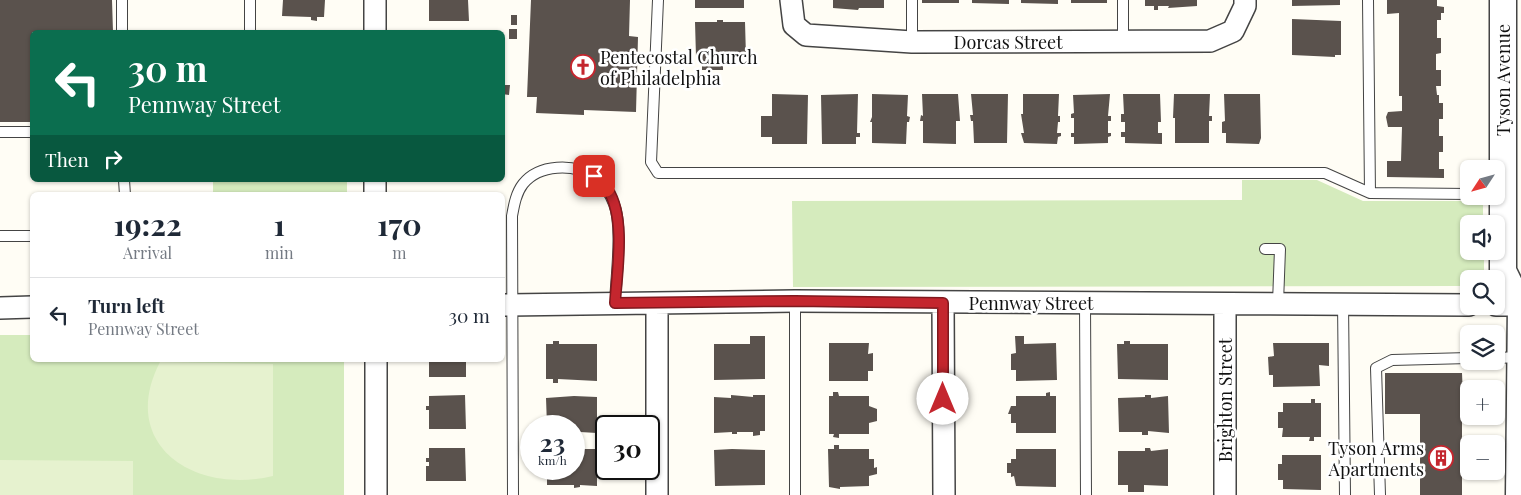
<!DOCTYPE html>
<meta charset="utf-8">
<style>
:root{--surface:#fff;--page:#f2f2f3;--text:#1f2937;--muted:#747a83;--line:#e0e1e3}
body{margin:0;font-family:"Playfair Display",serif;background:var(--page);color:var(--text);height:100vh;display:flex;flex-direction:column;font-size:19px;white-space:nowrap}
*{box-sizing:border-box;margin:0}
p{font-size:16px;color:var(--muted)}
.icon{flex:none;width:28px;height:28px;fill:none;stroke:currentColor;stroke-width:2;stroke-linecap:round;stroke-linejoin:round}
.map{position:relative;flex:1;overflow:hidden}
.details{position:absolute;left:30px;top:192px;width:475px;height:170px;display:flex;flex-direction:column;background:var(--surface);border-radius:8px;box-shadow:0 1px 4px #0004}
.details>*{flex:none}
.hud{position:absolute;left:30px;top:30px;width:475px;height:152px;border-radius:8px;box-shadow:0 1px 4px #0004;background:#0b6e4f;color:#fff;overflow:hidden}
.needle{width:32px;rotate:234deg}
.controls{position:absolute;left:1460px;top:160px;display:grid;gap:10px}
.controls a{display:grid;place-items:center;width:45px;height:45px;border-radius:8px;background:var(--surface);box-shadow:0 1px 4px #0004;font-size:25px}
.speed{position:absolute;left:520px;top:415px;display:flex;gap:10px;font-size:25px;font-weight:700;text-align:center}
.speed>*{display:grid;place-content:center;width:65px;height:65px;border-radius:50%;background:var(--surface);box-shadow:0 1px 4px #0004;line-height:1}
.speed small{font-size:12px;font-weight:400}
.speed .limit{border:2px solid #111;border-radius:8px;background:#fff;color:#111}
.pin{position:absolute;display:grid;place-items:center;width:42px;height:42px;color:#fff;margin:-21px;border-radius:10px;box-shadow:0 2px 8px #0006}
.me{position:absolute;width:55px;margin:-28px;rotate:0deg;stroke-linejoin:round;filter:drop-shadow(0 0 4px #0008)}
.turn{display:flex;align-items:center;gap:18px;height:105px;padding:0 15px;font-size:22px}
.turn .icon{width:65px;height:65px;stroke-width:2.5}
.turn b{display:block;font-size:35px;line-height:42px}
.then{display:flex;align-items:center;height:48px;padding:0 15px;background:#0003;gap:10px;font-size:19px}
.eta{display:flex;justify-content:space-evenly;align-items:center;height:85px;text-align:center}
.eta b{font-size:30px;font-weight:700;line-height:35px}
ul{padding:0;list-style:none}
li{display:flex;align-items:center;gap:15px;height:75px;padding:0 15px;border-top:1px solid var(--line)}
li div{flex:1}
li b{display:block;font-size:19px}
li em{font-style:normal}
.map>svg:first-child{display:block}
.green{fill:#d5ebbd}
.pitch{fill:#e6f2cf}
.building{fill:#5a524d}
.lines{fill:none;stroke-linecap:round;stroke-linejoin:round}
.service-casing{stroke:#444;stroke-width:12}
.minor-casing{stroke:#444;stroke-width:24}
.tertiary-casing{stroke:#444;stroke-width:29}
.service{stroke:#fff;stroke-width:10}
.minor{stroke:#fff;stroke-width:21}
.tertiary{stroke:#fff;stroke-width:26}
.route-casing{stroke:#7f191e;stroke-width:12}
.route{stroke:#c4262e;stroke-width:9}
.labels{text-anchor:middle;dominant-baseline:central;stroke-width:5;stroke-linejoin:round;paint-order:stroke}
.street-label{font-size:18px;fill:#111;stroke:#fff}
.poi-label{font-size:18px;fill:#111;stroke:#fff;text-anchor:start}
</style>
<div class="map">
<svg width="1521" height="495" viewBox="0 0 1521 495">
<rect width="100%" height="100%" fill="#fffdf5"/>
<!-- green -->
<path class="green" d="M213,180H347V195H213Z
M1242,180H1317L1363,201H1483V224H1469V251H1484V273L1481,279H1469V286L793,287L792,201L1242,200Z
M0,335H32V360H344V495H0Z"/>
<!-- pitch -->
<path class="pitch" d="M160,362L273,364V476C192,495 118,443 160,362Z
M0,460L133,461V495H0Z"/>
<!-- building -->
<path class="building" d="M0,0H112L113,32H32V122H0Z
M283,0H325L324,17H317V21L311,20V17L282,16Z
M429,0H468L469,21H429Z
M531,0H630L629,36L638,37L636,112L584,110V115L536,113L537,97H527Z
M695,0H744V8H695Z
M833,0H884V8H859L858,10L833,8Z
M922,0H959V3H922Z
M972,0H1009V4L972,3Z
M1021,0H1058V4L1021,3Z
M1071,0H1107V3H1071Z
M1145,0H1197V6L1168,8L1169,6H1158V10H1154V6H1145Z
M1292,0H1340V5L1292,6Z
M1387,0H1437V6L1444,7V13H1441V20H1437V38H1441V53L1436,54V70H1441V86H1436L1437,95H1439V103H1443V119H1439V136H1443V152H1439V169H1444V178L1387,177V161H1401L1402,127H1388L1386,117L1388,112L1402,111V96H1399V13L1387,14Z
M511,15H517V25H511Z
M1292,19L1341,21V55H1335V57L1292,55Z
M717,20H723V22H745L746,57L723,58V70H702V58L696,57L695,22H717Z
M509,29H517V39H509Z
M502,85H510L509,95L502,94Z
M772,94L808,95L807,144H772V137H761V116H772Z
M858,94L857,133H860V137H856V144H822L821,95Z
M872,94L908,95L907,116L910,117L909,122H907L906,144L872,143V122H870L872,117Z
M922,94H958L960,121H956V144L923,143V121H920L921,115L923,116Z
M971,94H1008L1007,143H974L973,121H971L970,115H973Z
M1023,94H1059L1058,116H1060V122H1058L1057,133H1061V136L1058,137L1057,144L1024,143L1021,133H1024L1021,114H1023Z
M1110,94L1108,116H1111V121H1108V133H1111V136L1108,137V143L1074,144V137H1071V133H1074V118H1071V114L1074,113L1073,95Z
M1123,94H1160L1161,122H1158V133H1162V144L1125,143V137H1121V132H1125V122H1121V114H1124Z
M1174,94H1210L1209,116H1212V121H1209V143H1175V118H1173Z
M1224,94H1260L1261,138L1259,144L1226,143V133H1222V122L1225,121Z
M750,336H765V379L714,380V344H750Z
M1015,336H1024V344L1056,343L1057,380L1016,381V370H1011V354L1016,353Z
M553,341H559V344H597V381L558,379V383H553V379H546V344H553Z
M1124,341H1130V344H1168V380L1118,379L1117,344H1124Z
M829,343H869L868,354L873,353V371H868V381H829Z
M1273,343H1329V366L1319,365L1320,386L1273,387V375H1269L1268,357L1274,356Z
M429,360H466V377H429Z
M1385,373H1462L1464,421H1462V495H1420V414H1385Z
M833,392H838L839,396H869V406L877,409V421L869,423V434H839V438L833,437L834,434H829V396H833Z
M1050,392V396H1056V433H1016V423H1011V414H1008L1011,406H1016V396H1046V393Z
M465,395L466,429H429V410H426V406H429V396Z
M731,395L753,397V395H765V431H760V435L753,436V432H737V434H732V432L714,433V397L731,398Z
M1145,395H1151V398L1168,396L1169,433L1148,431V435H1142V432H1119L1118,398L1145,397Z
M574,396L597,397V433L580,432V434H574V426H547L546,398Z
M1311,399H1315V403H1321V437H1314V441H1309L1310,437H1282L1283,428H1278V412H1283V403H1311Z
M834,445H839V449H869V459H874V468L877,467V474L869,476V486L840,487V489L829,487L828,449H834Z
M429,448H465L466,481H426V466H429V462H426V458H429Z
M1145,448H1150L1151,451L1168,449V486L1144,485V492H1128V485H1118V451H1145Z
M574,449H597V486L580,485V487L574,488V485H547V469H574Z
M732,449L765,450V485L715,486L714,450Z
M1016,449H1056V487L1016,486L1014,476L1011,477V473H1007V463H1011V459H1016Z
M1282,455H1321V490L1283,489V480H1278V464H1282Z"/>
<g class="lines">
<defs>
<path id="service" d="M122,0V32
M658,0L651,162L658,173H1325L1370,193L1469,194
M912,0V42
M1123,0V41
M1368,0L1370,193
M250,32V0
M0,132H32
M124,180L125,195
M0,236H32
M1265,249H1280L1278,303
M795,301V495
M1343,302L1345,495
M1085,303L1086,495
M1496,358L1520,357
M513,495L512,216C514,205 516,193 523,184C539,164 574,163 594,177C604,184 610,193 614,204C623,226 616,278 615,303
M1380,495L1376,368L1392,360L1469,358"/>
<path id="minor" d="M375,0V32
M791,0L794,25L806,35L912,42L1210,41L1233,31L1245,6V0
M375,180V195
M657,303V495
M943,303L944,495
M502,305L795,301L1469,305
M1496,305H1521
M0,308L32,307
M376,360V495
M1225,495V304"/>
<path id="tertiary" d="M1503,0V271L1520,306
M1519,495L1521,303"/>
</defs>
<!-- service casing -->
<use href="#service" class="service-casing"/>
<!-- minor casing -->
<use href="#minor" class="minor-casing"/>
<!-- tertiary casing -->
<use href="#tertiary" class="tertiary-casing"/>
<!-- service -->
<use href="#service" class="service"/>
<!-- minor -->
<use href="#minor" class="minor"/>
<!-- tertiary -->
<use href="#tertiary" class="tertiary"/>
</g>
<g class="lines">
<defs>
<path id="route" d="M594,176C598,181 604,185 608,190C626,218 617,272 615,303L795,301L943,303V399"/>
</defs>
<!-- route casing -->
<use href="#route" class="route-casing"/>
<!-- route -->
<use href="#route" class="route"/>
</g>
<!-- icons -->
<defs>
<symbol id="church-ring" viewBox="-11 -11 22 22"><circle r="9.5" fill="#fff" stroke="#c4262e" stroke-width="1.5"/><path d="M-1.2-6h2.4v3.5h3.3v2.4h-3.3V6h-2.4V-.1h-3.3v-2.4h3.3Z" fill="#c4262e"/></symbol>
<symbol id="building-ring" viewBox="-11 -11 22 22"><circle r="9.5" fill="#fff" stroke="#c4262e" stroke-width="1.5"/><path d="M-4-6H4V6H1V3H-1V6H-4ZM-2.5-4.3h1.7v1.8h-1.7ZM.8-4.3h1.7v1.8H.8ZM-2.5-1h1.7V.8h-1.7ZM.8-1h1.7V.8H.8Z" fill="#c4262e"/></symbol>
</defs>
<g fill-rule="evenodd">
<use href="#church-ring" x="569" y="53" width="28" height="28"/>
<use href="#building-ring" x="1427" y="444" width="28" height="28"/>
</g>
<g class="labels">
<!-- street labels -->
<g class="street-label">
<text x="1008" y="42">Dorcas Street</text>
<text transform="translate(1503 80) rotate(-90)">Tyson Avenue</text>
<text x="1031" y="303">Pennway Street</text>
<text transform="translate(1225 400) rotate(-90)">Brighton Street</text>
</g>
<!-- poi labels -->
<g class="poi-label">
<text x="600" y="57">Pentecostal Church<tspan x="600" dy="21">of Philadelphia</tspan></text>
<text x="1424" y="448" text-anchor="end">Tyson Arms<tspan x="1424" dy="21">Apartments</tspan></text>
</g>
</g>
</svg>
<div class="controls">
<a><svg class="needle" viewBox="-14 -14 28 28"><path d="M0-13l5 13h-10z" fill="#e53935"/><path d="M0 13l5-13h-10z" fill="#747a83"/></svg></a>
<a><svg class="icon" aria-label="sound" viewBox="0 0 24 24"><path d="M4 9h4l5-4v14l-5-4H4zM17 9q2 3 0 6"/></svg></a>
<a><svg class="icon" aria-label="search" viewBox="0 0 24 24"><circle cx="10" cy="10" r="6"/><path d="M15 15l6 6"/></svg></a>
<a><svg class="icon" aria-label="layers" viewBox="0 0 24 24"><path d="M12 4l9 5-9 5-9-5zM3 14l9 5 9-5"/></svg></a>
<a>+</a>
<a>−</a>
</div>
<div class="speed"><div>23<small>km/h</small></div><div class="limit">30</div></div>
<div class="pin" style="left:594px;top:176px;background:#d93025"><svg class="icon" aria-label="arrive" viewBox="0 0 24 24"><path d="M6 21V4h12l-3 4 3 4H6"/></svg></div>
<svg class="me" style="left:943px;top:399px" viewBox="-20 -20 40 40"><circle r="19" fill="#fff"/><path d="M0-13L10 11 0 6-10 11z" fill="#c4262e"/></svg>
<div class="hud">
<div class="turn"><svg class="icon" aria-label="left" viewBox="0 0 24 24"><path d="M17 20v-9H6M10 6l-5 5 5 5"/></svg><div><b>30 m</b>Pennway Street</div></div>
<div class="then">Then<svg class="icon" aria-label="right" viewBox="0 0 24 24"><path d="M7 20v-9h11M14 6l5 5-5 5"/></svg></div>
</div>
<section class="details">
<div class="eta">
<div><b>19:22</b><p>Arrival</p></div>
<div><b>1</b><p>min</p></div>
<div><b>170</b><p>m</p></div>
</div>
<ul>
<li><svg class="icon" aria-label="left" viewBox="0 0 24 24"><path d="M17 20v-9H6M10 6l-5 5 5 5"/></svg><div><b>Turn left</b><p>Pennway Street</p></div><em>30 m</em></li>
</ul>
</section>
</div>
